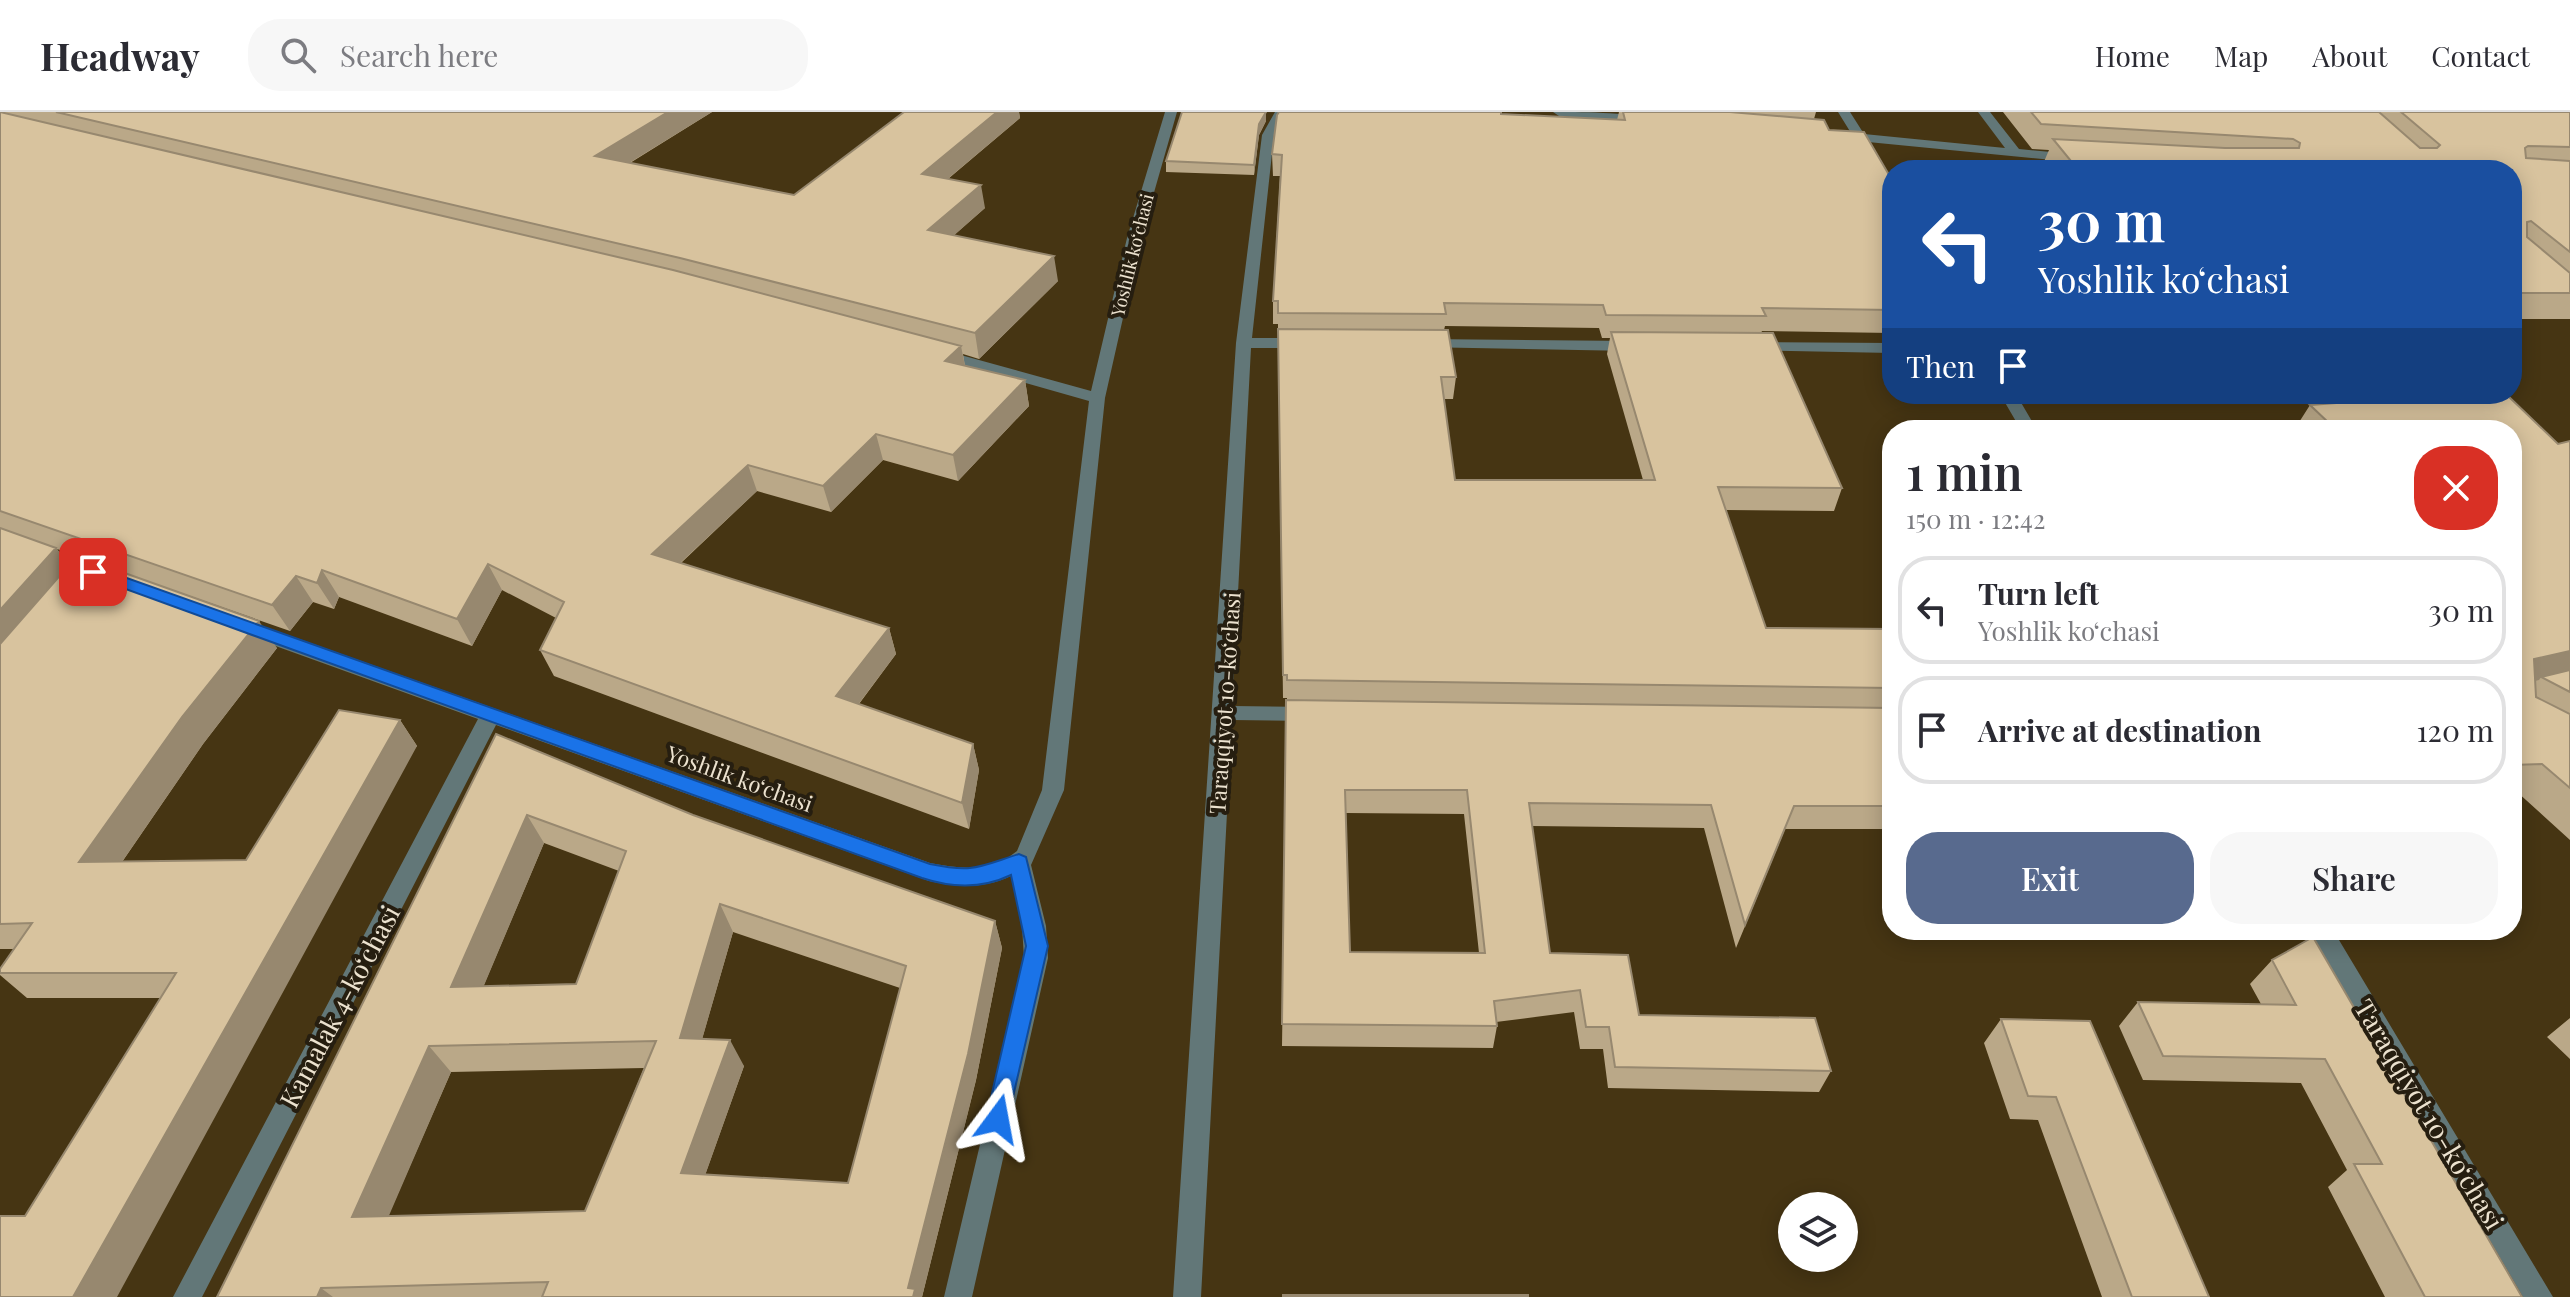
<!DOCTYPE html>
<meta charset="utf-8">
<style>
:root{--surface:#fff;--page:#f7f7f7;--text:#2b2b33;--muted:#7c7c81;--line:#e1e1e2;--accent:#586a8e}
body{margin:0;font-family:"Playfair Display",serif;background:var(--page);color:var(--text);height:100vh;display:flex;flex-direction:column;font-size:30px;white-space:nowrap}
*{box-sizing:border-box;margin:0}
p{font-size:26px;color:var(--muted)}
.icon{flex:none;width:44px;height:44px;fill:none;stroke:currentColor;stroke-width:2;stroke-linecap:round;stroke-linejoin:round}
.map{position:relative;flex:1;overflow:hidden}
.panel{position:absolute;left:1882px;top:308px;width:640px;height:520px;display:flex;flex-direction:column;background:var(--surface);border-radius:32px;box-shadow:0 4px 20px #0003}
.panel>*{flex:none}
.banner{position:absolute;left:1882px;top:48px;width:640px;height:244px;border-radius:32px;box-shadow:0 4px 20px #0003;background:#1a4fa0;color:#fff;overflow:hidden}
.fabs{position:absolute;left:1778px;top:1080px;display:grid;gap:16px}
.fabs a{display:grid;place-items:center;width:80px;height:80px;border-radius:50%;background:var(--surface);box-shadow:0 4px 20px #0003;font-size:40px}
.pin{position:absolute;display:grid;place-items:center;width:68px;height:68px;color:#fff;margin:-34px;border-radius:16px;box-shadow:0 4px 12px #0006}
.me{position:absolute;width:88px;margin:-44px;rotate:13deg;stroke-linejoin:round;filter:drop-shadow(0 0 6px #0008)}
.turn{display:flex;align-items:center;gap:28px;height:168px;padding:0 24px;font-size:36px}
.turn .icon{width:104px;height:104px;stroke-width:2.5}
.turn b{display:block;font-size:56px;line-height:68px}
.then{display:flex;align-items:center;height:76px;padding:0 24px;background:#0003;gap:16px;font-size:30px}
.round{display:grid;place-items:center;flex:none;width:84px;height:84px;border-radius:32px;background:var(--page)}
.head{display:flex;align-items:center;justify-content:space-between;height:136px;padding:0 24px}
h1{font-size:48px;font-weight:600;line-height:60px}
.action{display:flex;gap:16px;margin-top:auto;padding:16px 24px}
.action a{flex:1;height:92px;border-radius:32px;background:var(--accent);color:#fff;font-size:32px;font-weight:600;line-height:92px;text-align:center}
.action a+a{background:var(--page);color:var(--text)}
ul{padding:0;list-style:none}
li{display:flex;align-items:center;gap:24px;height:108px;margin:0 16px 12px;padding:0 8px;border:4px solid var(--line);border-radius:32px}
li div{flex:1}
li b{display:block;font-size:30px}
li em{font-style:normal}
header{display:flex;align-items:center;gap:48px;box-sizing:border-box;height:112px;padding:0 40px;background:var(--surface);border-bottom:2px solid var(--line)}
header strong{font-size:38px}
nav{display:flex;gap:44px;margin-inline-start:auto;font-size:28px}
.search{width:560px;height:72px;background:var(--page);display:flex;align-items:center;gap:20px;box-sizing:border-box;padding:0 28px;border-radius:32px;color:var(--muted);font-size:30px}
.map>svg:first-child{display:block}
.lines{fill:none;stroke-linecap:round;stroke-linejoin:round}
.minor{fill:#627778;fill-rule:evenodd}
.wall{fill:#baa888;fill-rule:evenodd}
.shaded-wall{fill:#97886f}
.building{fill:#d8c39e;stroke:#97886f;stroke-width:2;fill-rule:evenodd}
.route{fill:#1a73e8;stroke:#114b97;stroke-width:2}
.labels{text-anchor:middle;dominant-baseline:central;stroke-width:8;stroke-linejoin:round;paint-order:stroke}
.far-street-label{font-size:18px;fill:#ece2cf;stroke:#261e10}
.street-label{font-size:22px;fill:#ece2cf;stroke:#261e10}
.near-street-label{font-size:26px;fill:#ece2cf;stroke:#261e10}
</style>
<header>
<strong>Headway</strong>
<div class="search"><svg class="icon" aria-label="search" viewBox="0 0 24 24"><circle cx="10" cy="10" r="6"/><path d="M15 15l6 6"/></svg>Search here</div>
<nav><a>Home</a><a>Map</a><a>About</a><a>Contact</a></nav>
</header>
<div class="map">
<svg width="2570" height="1185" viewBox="0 0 2570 1185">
<rect width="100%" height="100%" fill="#463513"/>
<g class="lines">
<!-- minor -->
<path class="minor" d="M1165,0H1177L1141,126L1105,286L1064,678L1031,753L1046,814L1048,846L972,1185H944L1024,846L1022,814L1011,764C983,777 958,775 929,769L496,613L202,1185H173L478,607L237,520L235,515L237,510H251L930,751C961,757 991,761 1017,739L1042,678L1089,289L934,245L931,242L939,237L1091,279L1127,126Z
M1275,0H1287L1274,23L1252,226H1304L1312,231L1304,236H1251L1232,594L1311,595L1318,597L1321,602L1318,607L1311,609L1232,608L1201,1185H1173L1236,231L1262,23Z
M1553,0C1576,0 1631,0 1649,7L1643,11L1559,4Z
M1838,0H1850L1864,22L2005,36L1978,0H1990L2019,37L2073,42L2079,46L2073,50L1868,30L1892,69V84L1885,80L1855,29L1836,24L1842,20L1851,21Z
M1424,227L1632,229L1640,234L1632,239L1419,235V229Z
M1752,230L1892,231V241L1747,238L1744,235Z
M2000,282H2016L2037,318H2021Z
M2309,818H2333L2553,1185H2523Z"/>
</g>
<!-- wall -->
<path class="wall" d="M0,0H712L630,51L794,83L904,0H1019L1020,6L948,67L985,96L954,123L1058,169L979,247L963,242L965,254L1025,268L1029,294L958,369L883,348L831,400L757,379L681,451L889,516L896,542L859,592L973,632L979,658L969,717L554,564L540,538L556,506L502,478L472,534L339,485L334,497L313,490L290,519L87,448L277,536L203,632L122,750L246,748L400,608L417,634L25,1104L161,886H27L0,863V857L14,837H0ZM57,437L77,444L69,453Z
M1266,0V9L1259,23L1254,63L1166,60V49Z
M1619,0H1816L1814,7L1892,68V221L1762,219L1761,221L1842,376L1834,399L1726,398L1766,516L1892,517V717H1785L1736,836L1704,716L1532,714L1550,841L1639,903L1831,959L1819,980L1608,976L1603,937H1580L1574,900L1496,910L1497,914L1493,936L1282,934L1287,586H1283L1278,224V212H1273V189L1280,64H1273L1272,42L1501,2L1617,8ZM1445,214L1599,216L1602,226H1610L1607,242L1643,368H1455L1444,287H1453L1456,265L1444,218ZM1346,701L1464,702L1479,841L1350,840Z
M2003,0H2570V207H2512V58H2049L2043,52L2049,38L2032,37Z
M2385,282H2506L2558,332L2570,329V728L2516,679L2512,680V318L2296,315L2310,293L2389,287Z
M496,622L693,703L995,809L1002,836L976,968L922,1185H217ZM544,731L619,759L576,872L483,875ZM733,820L900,876L848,1071L705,1063L744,954L702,927ZM644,956L585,1099L388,1104L451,960Z
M2272,848L2522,1185H2385L2328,1075L2347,1058L2301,971L2143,968L2119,914L2138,890L2261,892L2250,872Z
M2570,906V947L2547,925Z
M2001,907L2209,1185H2102L2038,1008L2010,1007L1984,931Z"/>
<!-- shaded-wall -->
<path class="shaded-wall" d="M668,0H712L603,67L595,44Z
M997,0H1019L1020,6L926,85L922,62Z
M1266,0V9L1259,23L1254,63V53L1259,12Z
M981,73L985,96L933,142L928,118Z
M1054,144L1058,169L979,247L975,221Z
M961,234L966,259L945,249Z
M1025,268L1029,294L958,369L953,343Z
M876,322L883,348L831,400L823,374Z
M748,353L757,379L662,468L652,442Z
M56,436L77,462L0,550V498Z
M488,452L502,478L472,534L457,507Z
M322,458L339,485L334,497L317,471Z
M296,464L313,490L290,519L272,493Z
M259,509L277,536L203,632L104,776L79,750L182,605Z
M889,516L896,542L845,610L836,584Z
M2570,539V561L2541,565L2539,568L2512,575L2534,547Z
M400,608L417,634L117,1185H73Z
M973,632L979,658L969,717L962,691Z
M527,703L544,731L472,902L451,875Z
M720,792L733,820L695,952L680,926Z
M995,809L1002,836L976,968L922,1185H912L908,1176Z
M730,928L744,954L697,1086L681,1061Z
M429,934L451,960L378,1129L352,1105Z
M321,1176L333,1185H317Z"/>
<!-- building -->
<path class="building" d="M0,0L673,158L961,234L945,249L1025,268L953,343L876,322L823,374L748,353L652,442L889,516L836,584L973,632L962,691L540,538L564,490L488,452L457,507L322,458L317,471L296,464L272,493L0,399Z
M56,0H668L595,44L794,83L904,0H997L922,62L981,73L928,118L1054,144L975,221L680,146Z
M1182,0H1266L1259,12L1254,53L1166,49Z
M1279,0H1501V2L1625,8L1623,0H1730L1824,8L1829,18L1864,20L1892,68V198L1762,196L1766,204L1606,203L1603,193L1444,191L1446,202L1278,201V189H1273L1282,43L1272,42L1277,3Z
M2031,0H2379L2420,36H2437L2440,33L2401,0H2570V35L2528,34L2525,36L2526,46L2570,49V140L2531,109L2527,110V125L2570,161V181H2512V58H2075L2068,49H2071L2053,27L2225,36H2299L2300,31L2293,27L2041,12Z
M1278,217L1448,218L1456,265H1441L1455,368H1655L1611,220L1773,221L1842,376L1718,375L1766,516L1892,517V576L1287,568V563H1283Z
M2428,282H2506L2558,332L2570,329V539L2534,547L2536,585L2570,602V676L2542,652L2512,653V318H2263L2331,313L2310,293L2430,284Z
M0,416L56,436L0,498Z
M77,444L259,509L182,605L79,750L246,748L339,598L400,608L73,1185H0V1104H25L176,861H0V857L32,811L0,812V532Z
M2570,558V580L2541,565Z
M1286,588L1892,596V694H1794L1745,813L1711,693L1529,691L1550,841L1628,843L1639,903L1815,906L1831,959L1615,955L1609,915H1586L1580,878L1494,889L1497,914L1282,912ZM1345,678H1467L1485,841L1350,840Z
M496,622L693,703L995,809L968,942L908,1176L915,1177L913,1185H542L548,1170L321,1176L317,1185H217ZM527,703L626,739L576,872L451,875ZM720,792L906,854L848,1071L681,1061L730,928L680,926ZM656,929L585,1099L352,1105L429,934Z
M2313,825L2522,1185H2425L2354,1052H2382L2325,947L2163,944L2138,890L2296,893L2272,848Z
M2001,907L2090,909L2209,1185H2132L2056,985L2028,984Z
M1283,1183H1528V1185H1283Z"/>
<!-- route -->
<path class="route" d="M93,454L930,752C974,761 978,755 1019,742L1026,745L1048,834L1006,1015L998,1018L990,1015L986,1007L1026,834L1011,763C982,777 952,776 922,766L87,463L85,460L87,456Z"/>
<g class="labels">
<!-- far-street labels -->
<g class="far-street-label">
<text transform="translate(1132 143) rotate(-76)">Yoshlik koʻchasi</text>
</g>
<!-- street labels -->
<g class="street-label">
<text transform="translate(1224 591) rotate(-86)">Taraqqiyot 10-koʻchasi</text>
<text transform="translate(740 666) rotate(20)">Yoshlik koʻchasi</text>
</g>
<!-- near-street labels -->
<g class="near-street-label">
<text transform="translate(339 894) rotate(-62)">Kamalak 4-koʻchasi</text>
<text transform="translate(2430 1002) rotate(59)">Taraqqiyot 10-koʻchasi</text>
</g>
</g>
</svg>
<div class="fabs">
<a><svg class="icon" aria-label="layers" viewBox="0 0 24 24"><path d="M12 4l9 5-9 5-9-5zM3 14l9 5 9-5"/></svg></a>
</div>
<div class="pin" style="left:93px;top:460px;background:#d93025"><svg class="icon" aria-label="arrive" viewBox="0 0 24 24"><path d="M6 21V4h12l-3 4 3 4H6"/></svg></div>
<svg class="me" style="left:998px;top:1007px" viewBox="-20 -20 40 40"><path d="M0-17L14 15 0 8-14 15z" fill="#1a73e8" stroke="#fff" stroke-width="4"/></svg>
<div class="banner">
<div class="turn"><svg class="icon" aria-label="left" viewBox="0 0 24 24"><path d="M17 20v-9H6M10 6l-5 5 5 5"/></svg><div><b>30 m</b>Yoshlik koʻchasi</div></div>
<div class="then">Then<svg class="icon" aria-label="arrive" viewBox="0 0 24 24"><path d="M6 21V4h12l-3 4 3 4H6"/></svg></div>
</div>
<section class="panel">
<div class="head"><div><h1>1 min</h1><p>150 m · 12:42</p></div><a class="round" style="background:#d93025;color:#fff"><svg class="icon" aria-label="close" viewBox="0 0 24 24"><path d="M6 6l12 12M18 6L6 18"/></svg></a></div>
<ul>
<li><svg class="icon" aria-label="left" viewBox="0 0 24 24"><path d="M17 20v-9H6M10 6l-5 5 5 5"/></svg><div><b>Turn left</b><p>Yoshlik koʻchasi</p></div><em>30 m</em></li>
<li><svg class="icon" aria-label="arrive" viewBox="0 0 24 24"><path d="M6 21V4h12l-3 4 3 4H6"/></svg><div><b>Arrive at destination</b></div><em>120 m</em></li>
</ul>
<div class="action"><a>Exit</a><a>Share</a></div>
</section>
</div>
